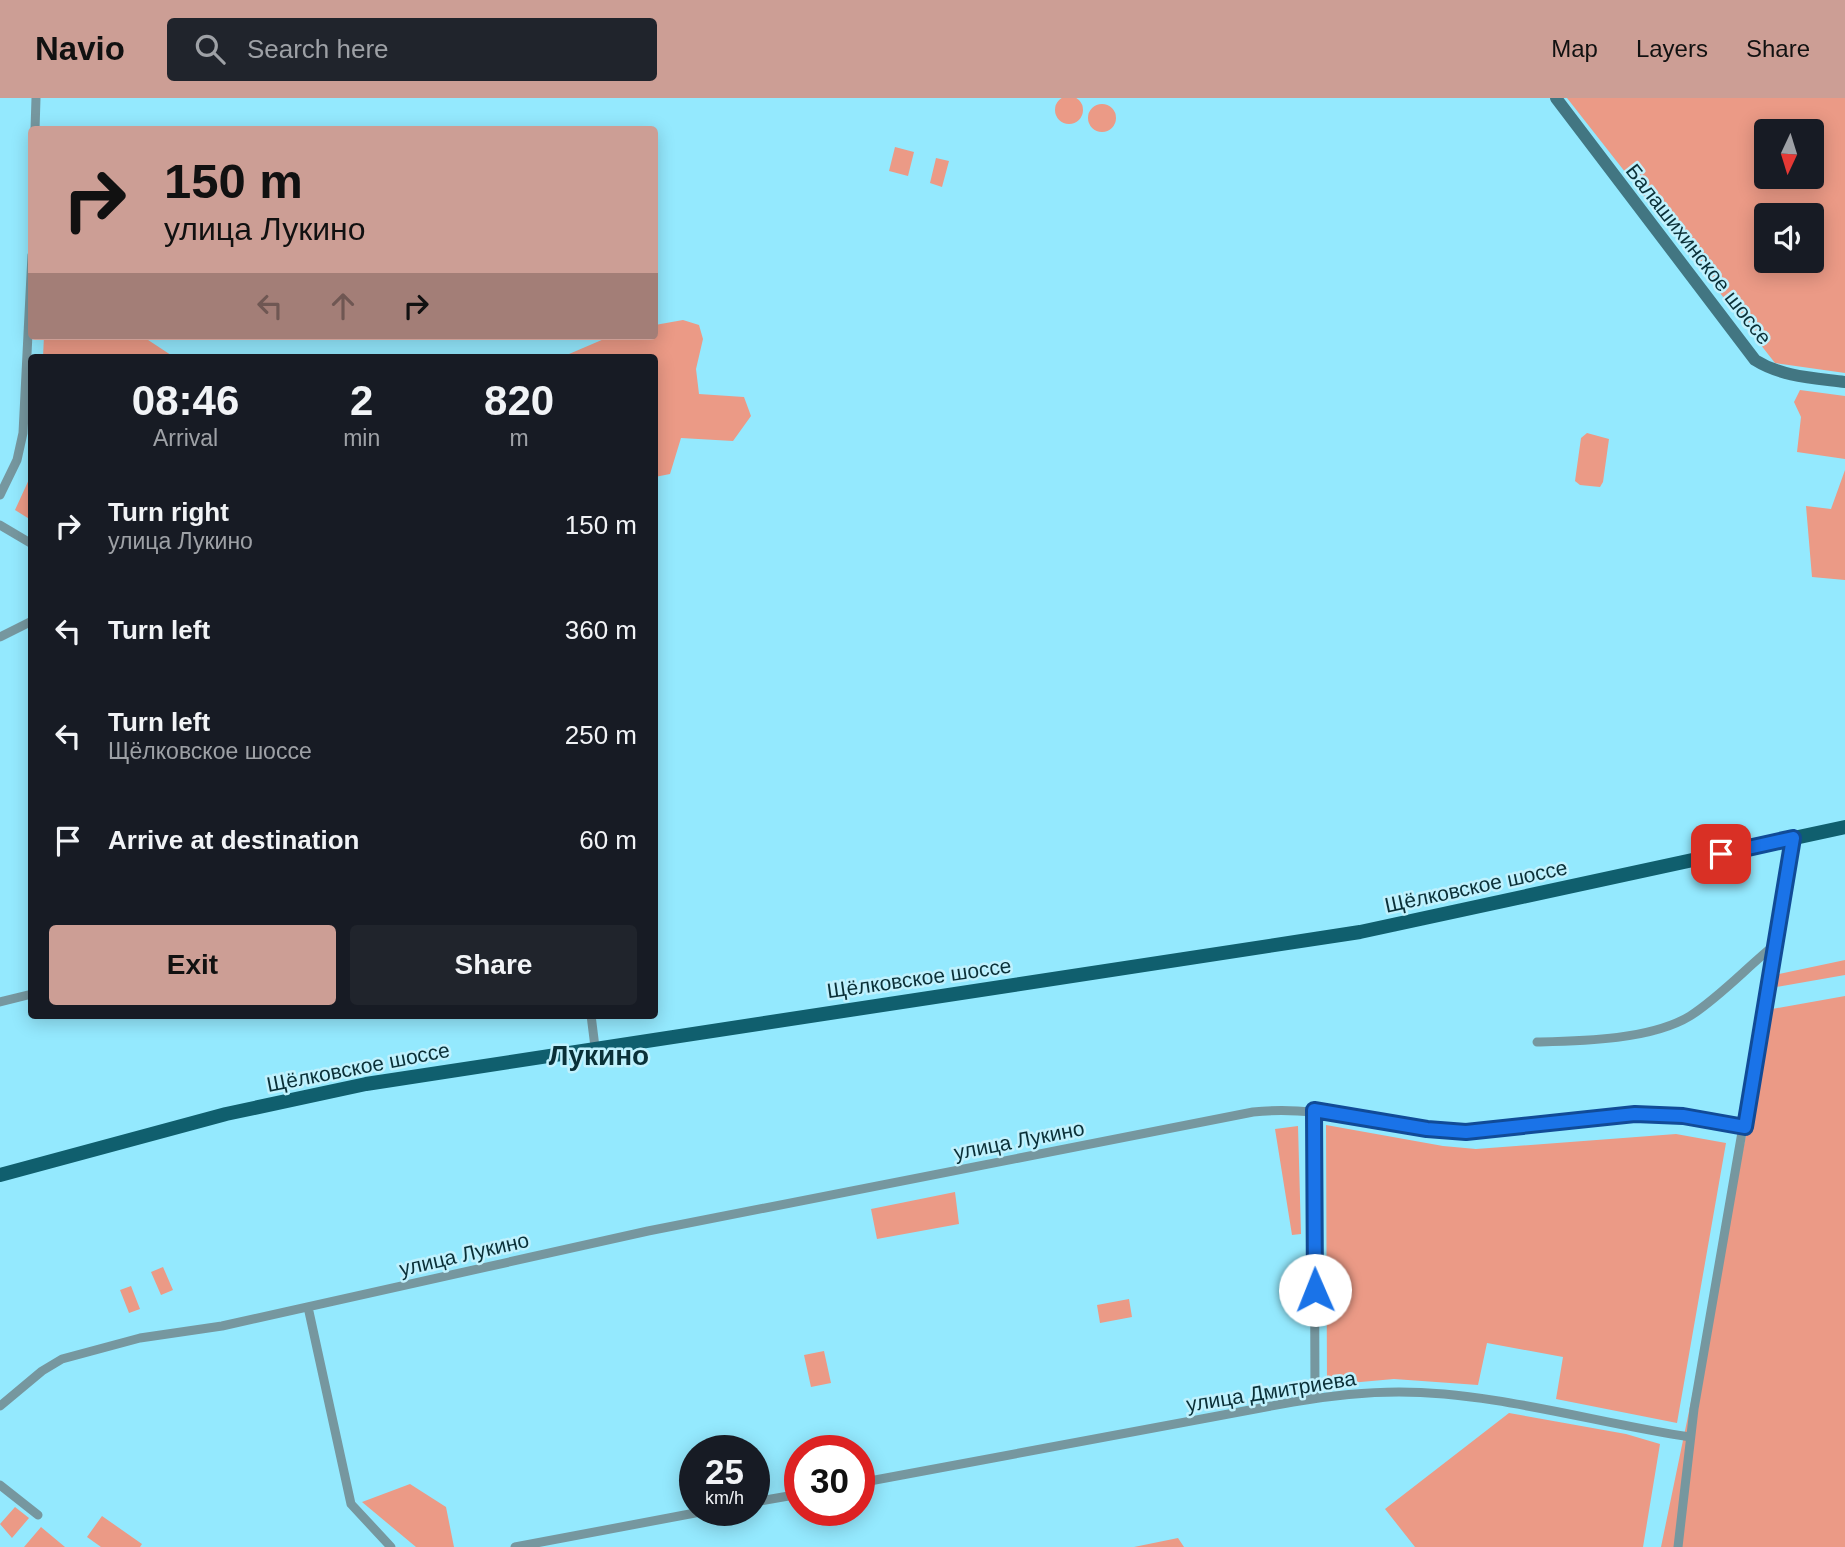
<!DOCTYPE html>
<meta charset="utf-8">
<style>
:root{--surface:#171b24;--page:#20242c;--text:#f1f3f6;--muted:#9ea1a6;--accent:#cc9e95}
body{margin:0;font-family:Arial,sans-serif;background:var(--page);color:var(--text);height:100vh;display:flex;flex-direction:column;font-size:26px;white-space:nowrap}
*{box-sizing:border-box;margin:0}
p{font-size:23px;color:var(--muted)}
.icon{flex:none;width:38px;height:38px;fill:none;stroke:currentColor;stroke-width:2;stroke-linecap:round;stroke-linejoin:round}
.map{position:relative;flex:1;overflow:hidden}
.details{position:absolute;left:28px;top:256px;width:630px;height:665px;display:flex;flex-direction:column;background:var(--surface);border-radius:7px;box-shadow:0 4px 18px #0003}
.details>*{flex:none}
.banner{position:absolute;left:28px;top:28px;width:630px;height:214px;border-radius:7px;box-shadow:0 4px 18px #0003;background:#cc9e95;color:#111;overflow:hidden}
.needle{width:46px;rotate:184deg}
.tools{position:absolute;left:1754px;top:21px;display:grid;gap:14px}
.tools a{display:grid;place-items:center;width:70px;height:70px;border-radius:7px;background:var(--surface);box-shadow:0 4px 18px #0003;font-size:35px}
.speed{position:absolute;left:679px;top:1337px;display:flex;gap:14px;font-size:35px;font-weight:700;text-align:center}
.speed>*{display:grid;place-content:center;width:91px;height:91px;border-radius:50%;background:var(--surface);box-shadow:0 4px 18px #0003;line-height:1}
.speed small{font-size:18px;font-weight:400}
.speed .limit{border:10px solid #d22;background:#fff;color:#111}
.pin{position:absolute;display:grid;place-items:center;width:60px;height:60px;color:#fff;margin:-30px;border-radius:14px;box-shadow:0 4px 10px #0006}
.me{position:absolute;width:77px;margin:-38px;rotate:359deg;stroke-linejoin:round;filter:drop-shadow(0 0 5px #0008)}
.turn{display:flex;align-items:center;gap:24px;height:147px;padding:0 21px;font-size:32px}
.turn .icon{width:91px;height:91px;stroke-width:2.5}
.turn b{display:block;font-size:49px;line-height:60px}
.lanes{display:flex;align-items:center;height:66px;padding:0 21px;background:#0003;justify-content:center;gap:35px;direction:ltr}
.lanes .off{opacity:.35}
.eta{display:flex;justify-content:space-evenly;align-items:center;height:119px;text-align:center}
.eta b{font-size:42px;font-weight:800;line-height:49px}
.primary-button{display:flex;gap:14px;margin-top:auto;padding:14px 21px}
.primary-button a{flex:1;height:80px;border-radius:7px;background:var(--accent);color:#111;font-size:28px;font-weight:800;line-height:80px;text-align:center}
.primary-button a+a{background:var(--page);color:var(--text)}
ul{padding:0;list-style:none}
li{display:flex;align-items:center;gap:21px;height:105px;padding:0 21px}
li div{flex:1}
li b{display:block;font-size:26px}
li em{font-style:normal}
header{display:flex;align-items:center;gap:42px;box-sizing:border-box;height:98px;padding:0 35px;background:var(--accent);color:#111}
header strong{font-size:33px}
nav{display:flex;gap:38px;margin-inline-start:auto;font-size:24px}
.search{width:490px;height:63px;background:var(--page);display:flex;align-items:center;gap:18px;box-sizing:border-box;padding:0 24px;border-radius:7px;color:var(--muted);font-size:26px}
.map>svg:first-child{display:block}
.green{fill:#eb9a86;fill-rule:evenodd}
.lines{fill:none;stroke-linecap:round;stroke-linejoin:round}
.minor{stroke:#76979f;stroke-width:9}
.secondary{stroke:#427682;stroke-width:12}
.primary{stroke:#105f6e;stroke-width:14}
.route-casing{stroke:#114b97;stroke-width:18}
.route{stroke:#1a73e8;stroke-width:12}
.labels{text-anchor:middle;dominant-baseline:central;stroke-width:5;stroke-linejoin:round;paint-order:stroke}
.street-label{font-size:21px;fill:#0a3038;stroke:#c0f1fd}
.district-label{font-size:28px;font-weight:bold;fill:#0a3038;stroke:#c0f1fd}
</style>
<header>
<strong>Navio</strong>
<div class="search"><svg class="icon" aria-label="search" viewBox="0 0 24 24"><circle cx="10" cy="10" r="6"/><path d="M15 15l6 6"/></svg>Search here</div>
<nav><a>Map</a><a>Layers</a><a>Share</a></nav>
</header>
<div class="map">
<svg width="1845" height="1449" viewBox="0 0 1845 1449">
<rect width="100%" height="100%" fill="#94e9fe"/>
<!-- green -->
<path class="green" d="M1055 12a14 14 0 1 1 28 0a14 14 0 1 1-28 0Z
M1567,0H1845V275L1775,265ZM1766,33H1811V79H1766ZM1766,117H1811V163H1766Z
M1088 20a14 14 0 1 1 28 0a14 14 0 1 1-28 0Z
M895,49L914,54L908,78L889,73Z
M936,60L949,63L942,89L930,85Z
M683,222L699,227L703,241L696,271L699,296L744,299L751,318L733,343L681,340L670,376L655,379L654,259H562L611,238H654L655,227Z
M44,238H142L174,259H43Z
M1800,292L1845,298V361L1797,354L1801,319L1794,304Z
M1587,335L1609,341L1603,384L1600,389L1580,387L1575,383L1581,340Z
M1845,372V482L1812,479L1806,408L1831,411Z
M31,377L32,422H31L15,412Z
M1845,862V877L1776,889L1779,876Z
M1845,898V1449H1661L1772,911Z
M1326,1027L1443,1048L1476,1051L1676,1036L1726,1045L1677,1325L1556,1301L1563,1259L1487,1245L1478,1287L1394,1281L1327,1287Z
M1298,1028L1301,1136L1292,1137L1275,1031Z
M955,1094L959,1126L877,1141L871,1111Z
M163,1169L173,1192L161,1197L151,1174Z
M131,1188L140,1211L129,1215L120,1192Z
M1129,1201L1132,1219L1100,1225L1097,1207Z
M824,1253L831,1285L811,1289L804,1257Z
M1509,1315L1626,1336L1660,1346L1643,1449H1415L1385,1411Z
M410,1386L446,1409L454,1449H416L362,1404Z
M15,1409L29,1420L12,1440L0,1426Z
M102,1418L142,1446L140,1449H101L87,1439Z
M41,1429L65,1449H24Z
M1178,1440L1184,1449H1134Z"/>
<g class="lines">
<!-- minor -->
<path class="minor" d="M35,32L36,0
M0,397L17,362L23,335L32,157
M0,427L32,446
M0,539L32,523
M0,904L32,896
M591,917L595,949
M1537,944C1581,943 1651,942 1690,918C1721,898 1748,868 1777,845
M1314,1012L1315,1300
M308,1209L351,1406L391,1449
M0,1308L42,1273L62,1261L140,1240L222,1228L648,1133L1253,1014C1325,1006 1393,1032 1465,1033C1508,1034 1553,1024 1597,1019C1646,1012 1696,1018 1744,1029
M859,1385L1293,1304C1328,1298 1364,1294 1399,1294C1495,1294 1596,1325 1690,1339
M0,1387L38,1417
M754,1404L800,1396
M515,1449L711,1412
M1678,1449L1694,1311L1793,740"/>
<!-- secondary -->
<path class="secondary" d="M1556,0L1755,262C1782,279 1814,280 1845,284"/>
<!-- primary -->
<path class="primary" d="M0,1077L226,1016L366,986L1360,834L1845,729"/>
</g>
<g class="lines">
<defs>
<path id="route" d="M1315,1192L1314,1012L1427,1031L1466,1034L1635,1016L1683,1018L1745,1029L1793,740L1721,756"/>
</defs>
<!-- route casing -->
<use href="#route" class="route-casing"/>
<!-- route -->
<use href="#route" class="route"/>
</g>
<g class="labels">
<!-- street labels -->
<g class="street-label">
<text transform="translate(1699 156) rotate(52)">Балашихинское шоссе</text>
<text transform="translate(1476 788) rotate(-12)">Щёлковское шоссе</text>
<text transform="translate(919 880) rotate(-8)">Щёлковское шоссе</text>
<text transform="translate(358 969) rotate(-11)">Щёлковское шоссе</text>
<text transform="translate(1019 1042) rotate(-11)">улица Лукино</text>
<text transform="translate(464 1156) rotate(-13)">улица Лукино</text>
<text transform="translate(1271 1293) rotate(-9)">улица Дмитриева</text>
</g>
<!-- district labels -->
<g class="district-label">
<text x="599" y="957">Лукино</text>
</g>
</g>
</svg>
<div class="tools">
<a><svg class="needle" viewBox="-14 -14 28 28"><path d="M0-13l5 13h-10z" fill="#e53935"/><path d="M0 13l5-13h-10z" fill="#9ea1a6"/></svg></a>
<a><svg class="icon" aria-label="sound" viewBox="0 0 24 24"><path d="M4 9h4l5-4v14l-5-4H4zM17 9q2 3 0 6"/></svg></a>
</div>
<div class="speed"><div>25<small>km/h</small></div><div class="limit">30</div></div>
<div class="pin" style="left:1721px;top:756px;background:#d93025"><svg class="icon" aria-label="arrive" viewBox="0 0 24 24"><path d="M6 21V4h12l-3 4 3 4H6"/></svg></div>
<svg class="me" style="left:1315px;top:1192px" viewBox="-20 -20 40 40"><circle r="19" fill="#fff"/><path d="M0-13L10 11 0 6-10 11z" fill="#1a73e8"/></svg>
<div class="banner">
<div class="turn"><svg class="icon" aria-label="right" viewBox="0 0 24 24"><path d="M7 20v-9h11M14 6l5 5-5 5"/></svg><div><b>150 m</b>улица Лукино</div></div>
<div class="lanes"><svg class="icon off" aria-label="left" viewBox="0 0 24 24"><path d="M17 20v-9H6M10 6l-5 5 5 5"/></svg><svg class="icon off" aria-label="ahead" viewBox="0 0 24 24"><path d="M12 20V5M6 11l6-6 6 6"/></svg><svg class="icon" aria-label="right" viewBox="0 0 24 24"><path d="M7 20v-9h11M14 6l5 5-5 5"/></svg></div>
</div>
<section class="details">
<div class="eta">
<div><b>08:46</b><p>Arrival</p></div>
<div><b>2</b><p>min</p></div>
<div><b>820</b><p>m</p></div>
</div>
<ul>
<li><svg class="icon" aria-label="right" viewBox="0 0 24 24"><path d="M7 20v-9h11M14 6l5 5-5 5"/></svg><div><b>Turn right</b><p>улица Лукино</p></div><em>150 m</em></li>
<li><svg class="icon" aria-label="left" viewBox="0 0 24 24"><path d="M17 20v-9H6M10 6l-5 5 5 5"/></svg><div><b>Turn left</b></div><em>360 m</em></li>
<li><svg class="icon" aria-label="left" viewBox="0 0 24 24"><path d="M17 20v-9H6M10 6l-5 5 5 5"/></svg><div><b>Turn left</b><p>Щёлковское шоссе</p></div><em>250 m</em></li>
<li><svg class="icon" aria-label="arrive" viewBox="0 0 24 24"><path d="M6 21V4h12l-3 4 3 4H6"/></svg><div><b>Arrive at destination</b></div><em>60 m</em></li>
</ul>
<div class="primary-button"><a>Exit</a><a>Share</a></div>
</section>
</div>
